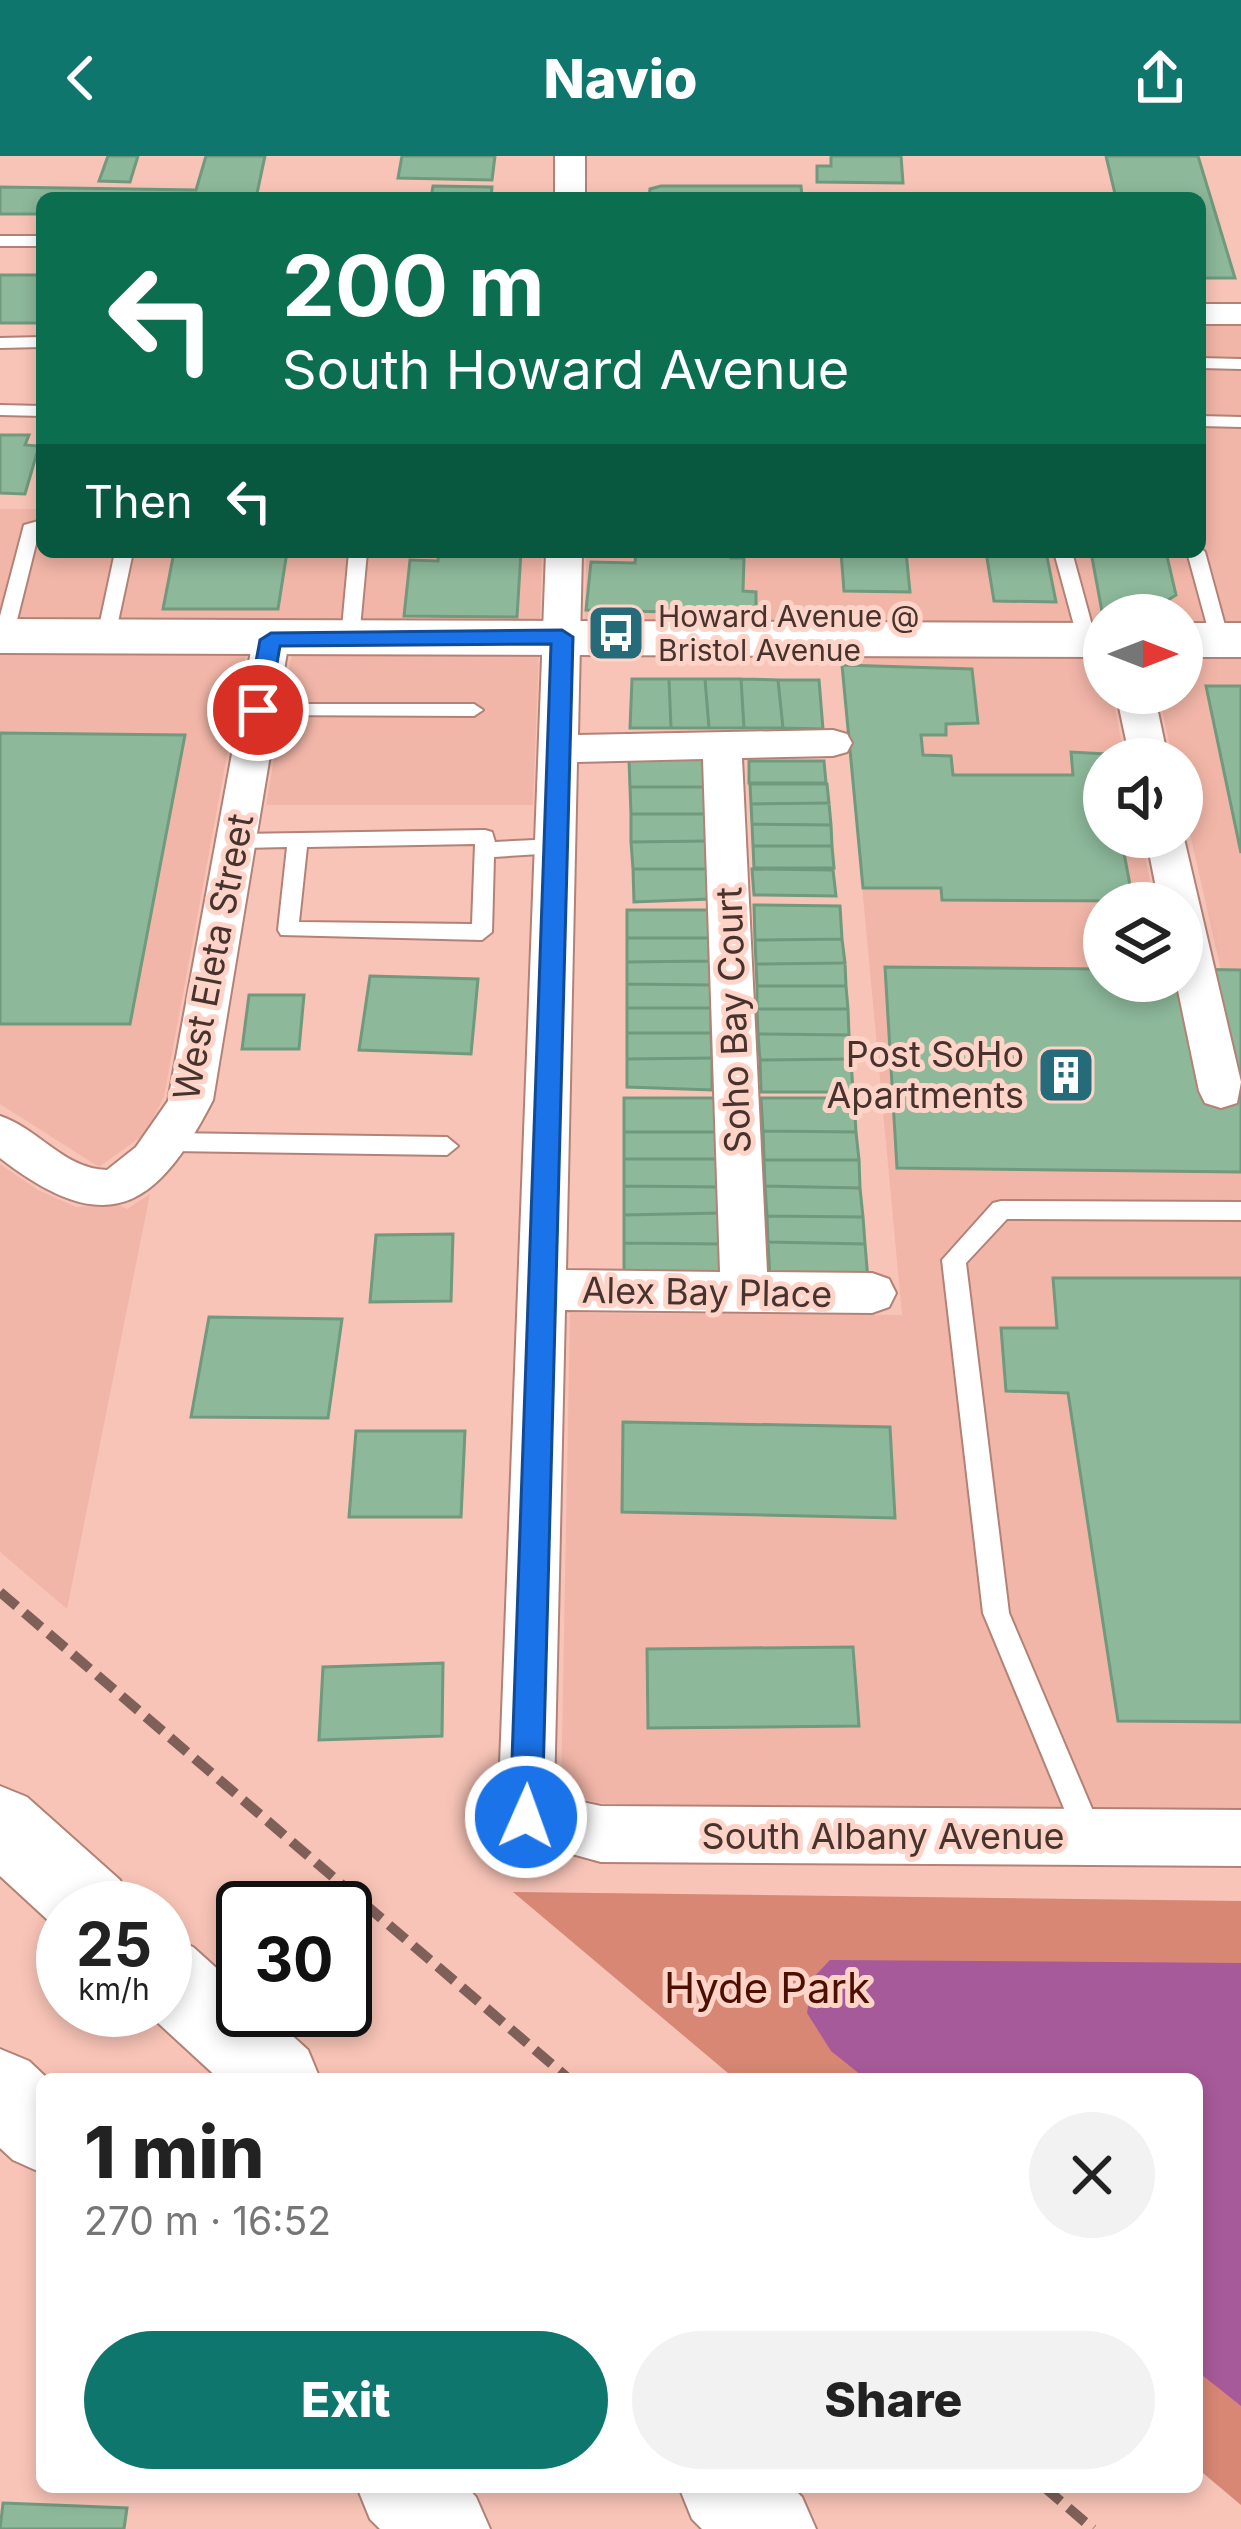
<!DOCTYPE html>
<meta charset="utf-8">
<style>
:root{--surface:#fff;--page:#f2f2f2;--text:#222;--muted:#767676;--accent:#0f766e}
body{margin:0;font-family:Inter,sans-serif;background:var(--page);color:var(--text);height:100vh;display:flex;flex-direction:column;font-size:45px;white-space:nowrap}
*{box-sizing:border-box;margin:0}
p{font-size:39px;color:var(--muted)}
.icon{flex:none;width:66px;height:66px;fill:none;stroke:currentColor;stroke-width:2;stroke-linecap:round;stroke-linejoin:round}
.map{position:relative;flex:1;overflow:hidden}
.details{position:absolute;left:36px;top:1917px;width:1167px;height:420px;display:flex;flex-direction:column;background:var(--surface);border-radius:18px;box-shadow:0 6px 18px #0003}
.details>*{flex:none}
.banner{position:absolute;left:36px;top:36px;width:1170px;height:366px;border-radius:18px;box-shadow:0 6px 18px #0003;background:#0b6e4f;color:#fff;overflow:hidden}
.needle{width:78px;rotate:90deg}
.controls{position:absolute;left:1083px;top:438px;display:grid;gap:24px}
.controls a{display:grid;place-items:center;width:120px;height:120px;border-radius:50%;background:var(--surface);box-shadow:0 6px 18px #0003;font-size:60px}
.speed{position:absolute;left:36px;top:1725px;display:flex;gap:24px;font-size:60px;font-weight:700;text-align:center}
.speed>*{display:grid;place-content:center;width:156px;height:156px;border-radius:50%;background:var(--surface);box-shadow:0 6px 18px #0003;line-height:1}
.speed small{font-size:30px;font-weight:400}
.speed .limit{border:6px solid #111;border-radius:18px;background:#fff;color:#111}
.pin{position:absolute;display:grid;place-items:center;width:102px;height:102px;color:#fff;margin:-51px;border:6px solid #fff;border-radius:50%;box-shadow:0 3px 12px #0007}
.me{position:absolute;width:132px;margin:-66px;rotate:2deg;stroke-linejoin:round;filter:drop-shadow(0 0 9px #0008)}
.turn{display:flex;align-items:center;gap:42px;height:252px;padding:0 48px;font-size:54px}
.turn .icon{width:156px;height:156px;stroke-width:2.5}
.turn b{display:block;font-size:84px;line-height:102px}
.then{display:flex;align-items:center;height:114px;padding:0 48px;background:#0003;gap:24px;font-size:45px}
.round{display:grid;place-items:center;flex:none;width:126px;height:126px;border-radius:63px;background:var(--page)}
.summary{display:flex;align-items:center;justify-content:space-between;height:204px;padding:0 48px}
h1{font-size:72px;font-weight:800;line-height:90px}
.primary-button{display:flex;gap:24px;margin-top:auto;padding:24px 48px}
.primary-button a{flex:1;height:138px;border-radius:72px;background:var(--accent);color:#fff;font-size:48px;font-weight:800;line-height:138px;text-align:center}
.primary-button a+a{background:var(--page);color:var(--text)}
header{display:flex;justify-content:space-between;align-items:center;height:156px;padding:0 48px;background:var(--accent);color:#fff;font-size:54px;font-weight:800}
.map>svg:first-child{display:block}
.built{fill:#f2b6a8}
.green{fill:#d78774}
.water{fill:#a75a99}
.building{fill:#8db89a;stroke:#70997d;stroke-width:3}
.lines{fill:none;stroke-linecap:round;stroke-linejoin:round}
.lane-casing{stroke:#b28276;stroke-width:4}
.street-casing{stroke:#b28276;stroke-width:4}
.secondary-casing{stroke:#b28276;stroke-width:4}
.highway-casing{stroke:#b28276;stroke-width:4}
.lane{fill:#fff;fill-rule:evenodd}
.street{fill:#fff;fill-rule:evenodd}
.secondary{fill:#fff;fill-rule:evenodd}
.highway{fill:#fff;fill-rule:evenodd}
.rail{stroke:#7e6059;stroke-width:10;stroke-dasharray:22 10;stroke-linecap:butt}
.route{fill:#1a73e8;stroke:#114b97;stroke-width:3}
.labels{text-anchor:middle;dominant-baseline:central;stroke-width:10;stroke-linejoin:round;paint-order:stroke}
.far-poi-label{font-size:30px;fill:#47332e;stroke:#fed4c9;text-anchor:start}
.street-label{font-size:36px;fill:#47332e;stroke:#fed4c9}
.poi-label{font-size:36px;fill:#47332e;stroke:#fed4c9;text-anchor:end}
.near-park-label{font-size:42px;fill:#4e0f03;stroke:#fed4c9}
</style>
<header><svg class="icon" aria-label="back" viewBox="0 0 24 24"><path d="M15 5l-7 7 7 7"/></svg>Navio<svg class="icon" aria-label="share" viewBox="0 0 24 24"><path d="M12 15V3M7 8l5-5 5 5M5 13v7h14v-7"/></svg></header>
<div class="map">
<svg width="1241" height="2373" viewBox="0 0 1241 2373">
<rect width="100%" height="100%" fill="#f8c4b7"/>
<!-- built -->
<path class="built" d="M1200,168H1241V470H1182V459H1104V470L585,468L586,396H1200Z
M0,353H42V396H542L540,468H0Z
M0,494L246,497L164,941L145,978L99,1011L0,948Z
M539,495L533,649H266L292,497Z
M841,496L1104,497V537H1112L1125,603H1104V681H1141L1155,747H1104V825L1241,954V1653L606,1648L561,1638L570,1157L902,1159L850,601H859L848,572Z
M1182,497H1241V903L1182,642V603H1173L1158,537H1182Z
M0,1008L38,1034L76,1051L117,1048L127,1053L150,1038L67,1453L0,1396Z"/>
<!-- green -->
<path class="green" d="M513,1736L1241,1745V2349L1197,2312V1923H735Z"/>
<!-- water -->
<path class="water" d="M830,1804L1241,1807V2250L1197,2215V1923H866L831,1895L807,1857L812,1823Z"/>
<!-- building -->
<path class="building" d="M108,0H138L130,26L99,25Z
M206,0H265L256,42H42V58H0V31L196,34Z
M402,0H495L492,24L398,22Z
M831,0H901L903,27L817,26V10H831Z
M1106,0H1198L1235,122H1200V42H1116Z
M433,30L492,31L491,42H431Z
M661,30H801L802,42H649L650,33Z
M0,119H42V167H0Z
M0,279H29L25,289L39,290L25,338L0,337Z
M174,396H287L278,453H163Z
M439,396H521L517,461L404,460L410,404L438,405Z
M636,396H731V402H744L743,435L756,436V458L586,454L591,406L635,407Z
M841,396H906L910,436L844,435Z
M986,396H1046L1056,446L994,445Z
M1091,396H1166L1176,439L1155,452L1156,459L1103,461Z
M842,509L972,513L978,567L946,568V579H921L923,599L951,600L953,619H1073L1071,596L1106,598L1104,681H1121L1133,745L942,744L941,732H863Z
M632,523H669L671,572H630Z
M669,523H705L709,572H671Z
M705,523H741L744,572H709Z
M741,523L778,524L783,572H744Z
M778,524H819L823,573L783,572Z
M1206,530H1241V697Z
M0,577L185,579L130,868H0Z
M703,603L704,631H630L629,604Z
M749,605H824L826,627H749Z
M750,628H827L829,647L751,648Z
M630,631H704L706,658H631Z
M829,647L831,669L752,668L751,648Z
M631,658H706L708,685L631,686Z
M752,668L831,669L832,690H753Z
M708,685L709,713H633L631,686Z
M753,690H832L834,712H754Z
M633,713H709L710,743L634,746Z
M752,713L833,714L836,740L754,739Z
M754,749L840,750L842,783L755,784Z
M627,754H709L710,782H627Z
M627,782H710V805L627,806Z
M842,783L845,807L756,808L755,784Z
M710,805L711,829L627,828V806Z
M845,807L846,830H757L756,808Z
M885,811L1104,813V825H1182V813L1241,814V1016L897,1012Z
M370,820L478,823L471,898L359,894Z
M627,828L711,829V852H627Z
M757,830H846L848,853H757Z
M249,839H304L299,893H242Z
M627,852H711V877H627Z
M757,853H848L849,879L758,878Z
M627,877H711L712,902L627,903Z
M758,878L849,879L851,903L760,904Z
M712,902V934L627,931V903Z
M851,903L853,936H761L760,904Z
M624,942H717V976H624Z
M761,942H854L856,976L763,975Z
M763,975L856,976L859,1004H764Z
M624,976H717L718,1003H624Z
M624,1003H718L719,1031L624,1030Z
M764,1004H859L860,1032L765,1030Z
M624,1030L719,1031L720,1057L624,1059Z
M765,1030L860,1032L863,1061L767,1060Z
M720,1057V1088L624,1087V1059Z
M767,1060L863,1061L865,1088L768,1086Z
M453,1078L451,1145L370,1146L376,1079Z
M768,1086L865,1088L868,1124H770Z
M624,1087L720,1088L721,1122H624Z
M1053,1122H1241V1566L1118,1565L1068,1237L1006,1235L1001,1172H1057Z
M209,1161L342,1163L328,1262L191,1261Z
M623,1266L890,1271L895,1362L622,1356Z
M356,1275H465L461,1361H349Z
M853,1491L859,1570L648,1572L647,1493Z
M443,1507L442,1580L319,1584L323,1511Z
M3,2347L127,2352L124,2373H0Z"/>
<g class="lines">
<defs>
<path id="lane" d="M0,80H42V90H0Z
M42,181V191L0,192V182Z
M1200,202L1241,203V213L1200,212Z
M0,249L42,250V260L0,259Z
M1200,260L1241,261V271L1200,270Z
M42,364L13,480L11,484L0,485V460L24,369Z
M1200,391L1205,396L1229,484L1220,490L1211,484L1187,396H1200Z
M115,396H133L115,480L106,486L97,480Z
M349,396H367L359,483L350,489L341,483Z
M1054,396H1072L1096,484L1094,488L1087,490L1078,484Z
M258,548H474L483,554L474,560L251,559L249,554Z
M485,674L492,676L495,686L556,683L566,690L556,697L494,701L492,776L482,784L281,779L278,774L287,691L236,692L226,685L236,678ZM475,688L472,768L299,766L307,691Z
M170,977L447,981L458,990L447,999L170,995L159,986Z
M1001,1045L1241,1046V1064L1007,1063L966,1107L1009,1457L1104,1681L1100,1691L1090,1695L1080,1691L983,1457L942,1104L993,1047Z"/>
<path id="street" d="M555,0H585V42H555Z
M1200,148H1241V168H1200Z
M546,396H582L578,579L833,574L847,578L852,587L847,596L833,600L742,602L767,1116L872,1117L889,1123L896,1137L889,1151L872,1157L565,1154L554,1640L601,1650L1241,1654V1710L601,1706L506,1680L498,1661ZM703,603L720,1116L566,1114L577,606Z
M271,472L284,475L289,484L213,944C156,1055 106,1084 0,1002V960C39,973 64,1013 107,1014L136,991L168,945L253,484L258,475Z
M1116,537H1154L1168,603H1130Z
M1182,674L1241,926L1237,947L1221,952L1205,947L1199,935L1176,825H1182V747H1159L1146,681H1182Z"/>
<path id="secondary" d="M0,463L1104,467V501L0,497Z
M1182,467H1241V501H1182Z"/>
<path id="highway" d="M0,1630L27,1641L120,1724L131,1752H63V1778L0,1720Z
M165,1779L193,1791L243,1836V1854H264L308,1894L320,1923H219L144,1854H165Z
M0,1893L29,1905L48,1923H42V2017L13,2004L0,1992Z
M357,2331H467L476,2341L490,2373H380L370,2363Z
M679,2331H792L802,2341L816,2373H702L692,2363Z"/>
</defs>
<!-- lane casing -->
<use href="#lane" class="lane-casing"/>
<!-- street casing -->
<use href="#street" class="street-casing"/>
<!-- secondary casing -->
<use href="#secondary" class="secondary-casing"/>
<!-- highway casing -->
<use href="#highway" class="highway-casing"/>
<!-- lane -->
<use href="#lane" class="lane"/>
<!-- street -->
<use href="#street" class="street"/>
<!-- secondary -->
<use href="#secondary" class="secondary"/>
<!-- highway -->
<use href="#highway" class="highway"/>
<!-- rail -->
<path class="rail" d="M0,1436L569,1923
M1044,2331L1093,2373"/>
</g>
<!-- route -->
<path class="route" d="M562,474L573,481L542,1661L537,1672L526,1677L515,1672L510,1661L551,488L280,490L269,554L258,561L247,554L260,484L271,477Z"/>
<!-- icons -->
<defs>
<symbol id="bus-square" viewBox="-11 -11 22 22"><rect x="-9" y="-9" width="18" height="18" rx="4" fill="#256b7a" stroke="#fed4c9"/><path d="M-5-6H5V4H4V6H2V4H-2V6H-4V4H-5ZM-3.5-4V0h7V-4ZM-3.5 1.2v1.5H-2V1.2ZM2 1.2v1.5H3.5V1.2Z" fill="#fff"/></symbol>
<symbol id="building-square" viewBox="-11 -11 22 22"><rect x="-9" y="-9" width="18" height="18" rx="4" fill="#256b7a" stroke="#fed4c9"/><path d="M-4-6H4V6H1V3H-1V6H-4ZM-2.5-4.3h1.7v1.8h-1.7ZM.8-4.3h1.7v1.8H.8ZM-2.5-1h1.7V.8h-1.7ZM.8-1h1.7V.8H.8Z" fill="#fff"/></symbol>
</defs>
<g fill-rule="evenodd">
<use href="#bus-square" x="583" y="444" width="66" height="66"/>
<use href="#building-square" x="1033" y="886" width="66" height="66"/>
</g>
<g class="labels">
<!-- far-poi labels -->
<g class="far-poi-label">
<text x="658" y="460">Howard Avenue @<tspan x="658" dy="34">Bristol Avenue</tspan></text>
</g>
<!-- street labels -->
<g class="street-label">
<text transform="translate(213 801) rotate(-79)">West Eleta Street</text>
<text transform="translate(733 864) rotate(-92)">Soho Bay Court</text>
<text transform="translate(707 1136) rotate(1)">Alex Bay Place</text>
<text x="883" y="1680">South Albany Avenue</text>
</g>
<!-- poi labels -->
<g class="poi-label">
<text x="1024" y="898">Post SoHo<tspan x="1024" dy="41">Apartments</tspan></text>
</g>
<!-- near-park labels -->
<g class="near-park-label">
<text x="767" y="1831">Hyde Park</text>
</g>
</g>
</svg>
<div class="controls">
<a><svg class="needle" viewBox="-14 -14 28 28"><path d="M0-13l5 13h-10z" fill="#e53935"/><path d="M0 13l5-13h-10z" fill="#767676"/></svg></a>
<a><svg class="icon" aria-label="sound" viewBox="0 0 24 24"><path d="M4 9h4l5-4v14l-5-4H4zM17 9q2 3 0 6"/></svg></a>
<a><svg class="icon" aria-label="layers" viewBox="0 0 24 24"><path d="M12 4l9 5-9 5-9-5zM3 14l9 5 9-5"/></svg></a>
</div>
<div class="speed"><div>25<small>km/h</small></div><div class="limit">30</div></div>
<div class="pin" style="left:258px;top:554px;background:#d93025"><svg class="icon" aria-label="arrive" viewBox="0 0 24 24"><path d="M6 21V4h12l-3 4 3 4H6"/></svg></div>
<svg class="me" style="left:526px;top:1661px" viewBox="-20 -20 40 40"><circle r="17" fill="#1a73e8" stroke="#fff" stroke-width="3"/><path d="M0-11L8 9 0 5-8 9z" fill="#fff"/></svg>
<div class="banner">
<div class="turn"><svg class="icon" aria-label="left" viewBox="0 0 24 24"><path d="M17 20v-9H6M10 6l-5 5 5 5"/></svg><div><b>200 m</b>South Howard Avenue</div></div>
<div class="then">Then<svg class="icon" aria-label="left" viewBox="0 0 24 24"><path d="M17 20v-9H6M10 6l-5 5 5 5"/></svg></div>
</div>
<section class="details">
<div class="summary"><div><h1>1 min</h1><p>270 m · 16:52</p></div><a class="round"><svg class="icon" aria-label="close" viewBox="0 0 24 24"><path d="M6 6l12 12M18 6L6 18"/></svg></a></div>
<div class="primary-button"><a>Exit</a><a>Share</a></div>
</section>
</div>
